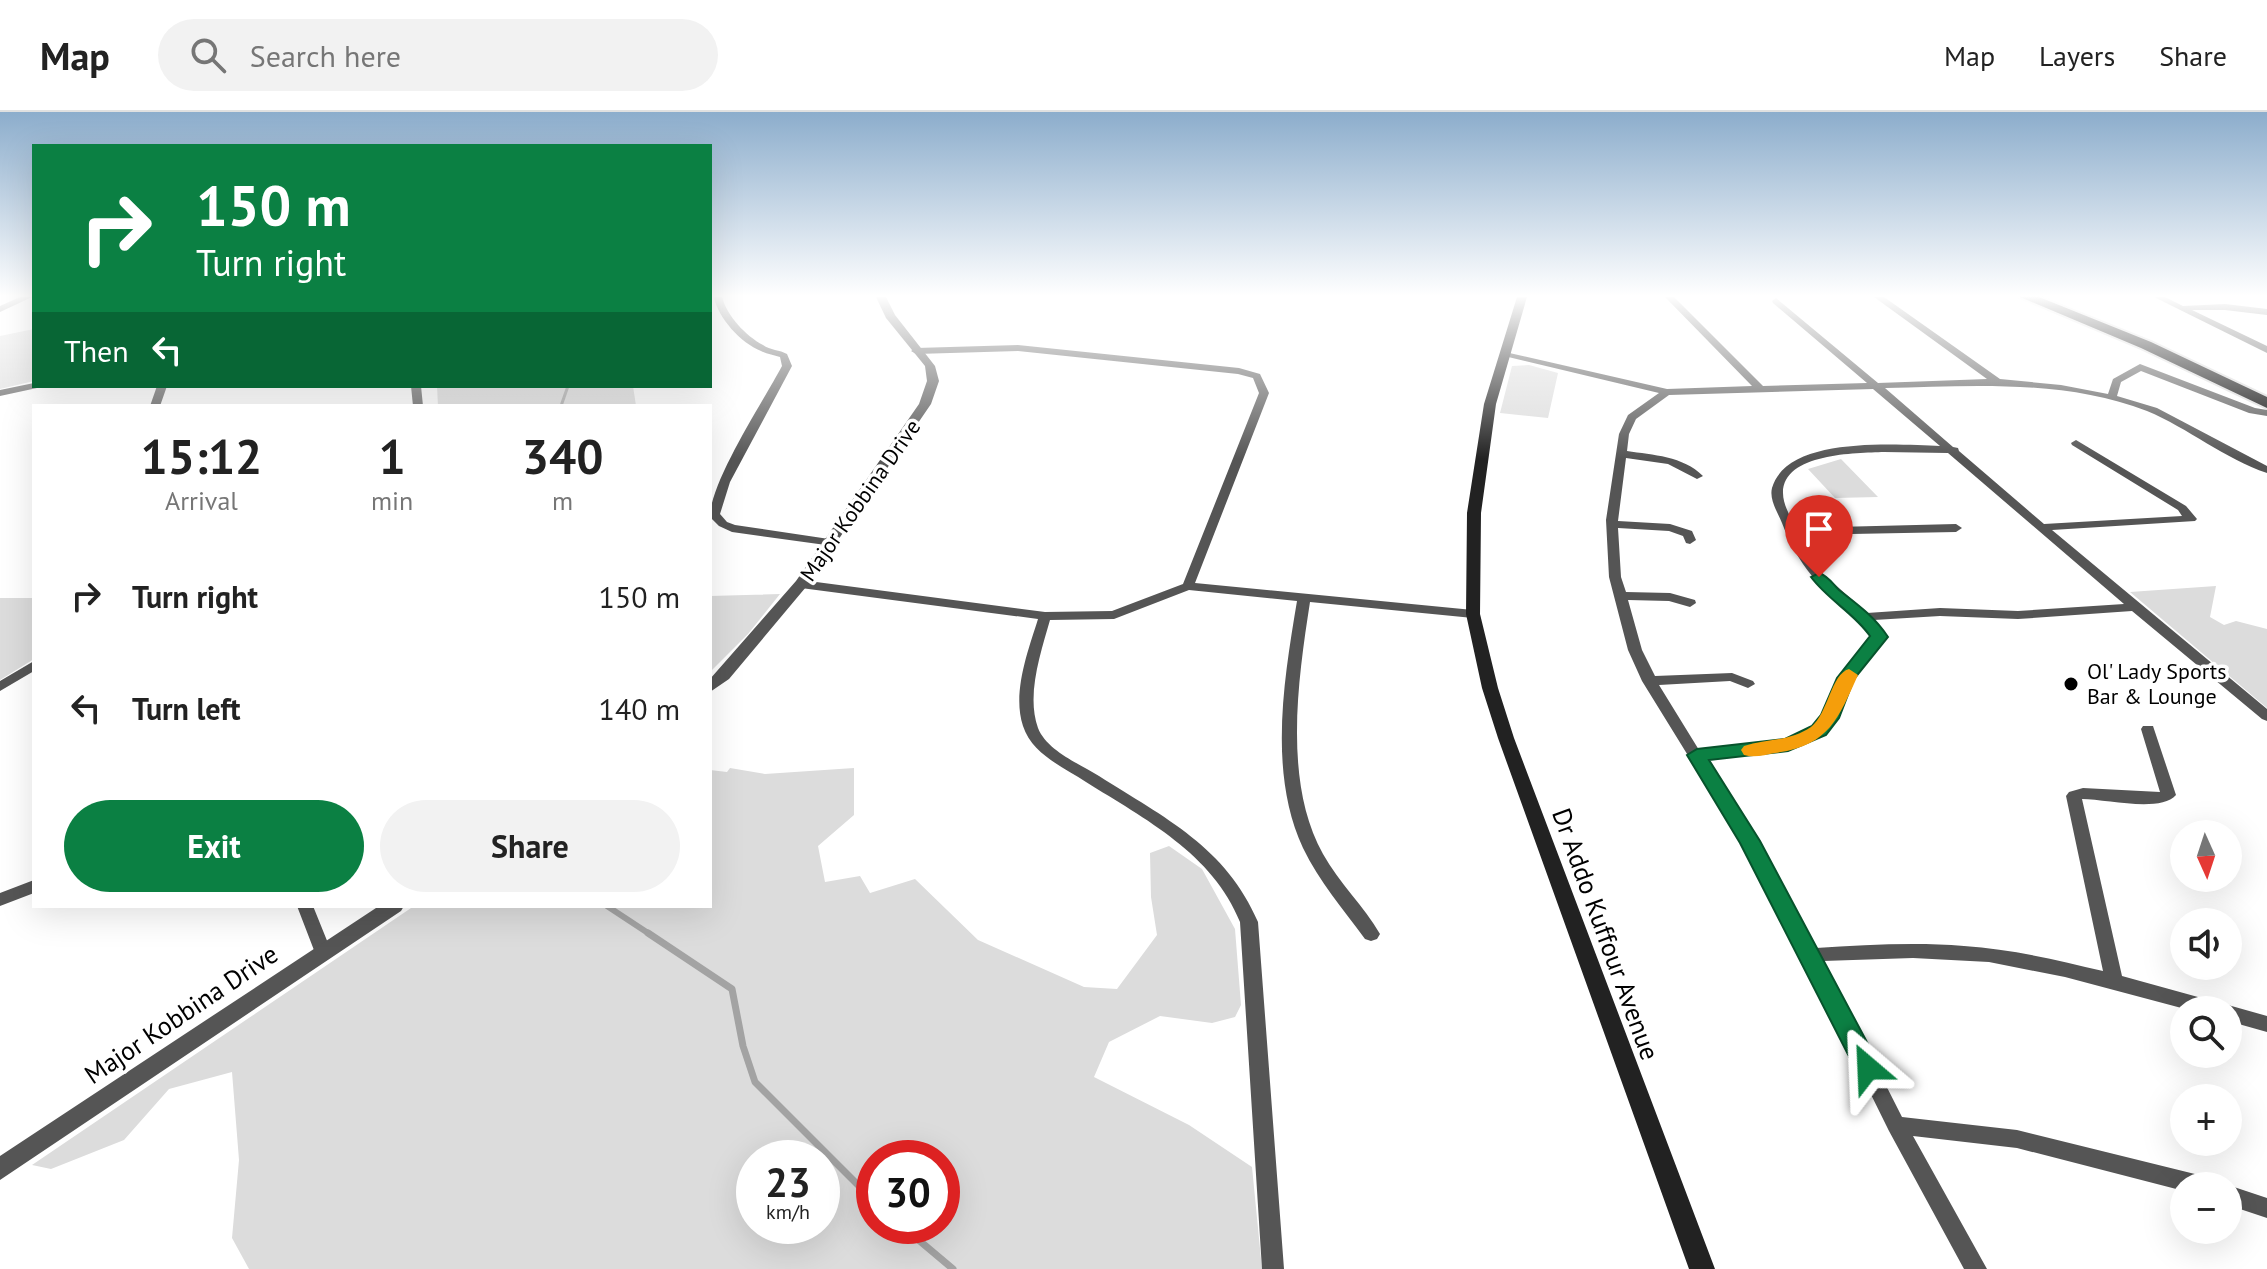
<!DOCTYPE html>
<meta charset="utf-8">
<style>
:root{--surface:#fff;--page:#f2f2f2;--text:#222;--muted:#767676;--line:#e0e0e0;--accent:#0b8043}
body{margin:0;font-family:"PT Sans",sans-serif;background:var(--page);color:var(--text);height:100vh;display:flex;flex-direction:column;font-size:30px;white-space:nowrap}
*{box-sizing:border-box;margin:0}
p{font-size:26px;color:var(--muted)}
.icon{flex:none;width:44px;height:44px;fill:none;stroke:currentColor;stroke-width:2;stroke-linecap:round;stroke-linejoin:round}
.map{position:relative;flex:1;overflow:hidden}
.side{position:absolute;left:32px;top:292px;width:680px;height:504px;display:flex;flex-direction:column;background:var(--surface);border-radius:0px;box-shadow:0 8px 32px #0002}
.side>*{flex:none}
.banner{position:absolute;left:32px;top:32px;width:680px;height:244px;border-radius:0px;box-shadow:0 8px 32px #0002;background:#0b8043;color:#fff;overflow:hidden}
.needle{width:52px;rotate:177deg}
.controls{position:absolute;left:2170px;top:708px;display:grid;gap:16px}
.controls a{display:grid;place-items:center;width:72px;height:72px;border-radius:50%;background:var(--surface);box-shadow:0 8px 32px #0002;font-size:40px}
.speed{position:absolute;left:736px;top:1028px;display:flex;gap:16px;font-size:40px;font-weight:700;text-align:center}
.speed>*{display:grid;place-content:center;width:104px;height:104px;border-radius:50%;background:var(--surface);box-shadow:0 8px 32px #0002;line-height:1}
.speed small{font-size:20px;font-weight:400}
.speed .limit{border:12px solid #d22;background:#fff;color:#111}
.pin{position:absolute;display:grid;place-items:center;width:68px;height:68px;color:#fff;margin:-82px -34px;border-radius:50% 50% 50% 0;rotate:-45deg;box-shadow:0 0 8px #0007}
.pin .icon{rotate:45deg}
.me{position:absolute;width:88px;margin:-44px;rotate:334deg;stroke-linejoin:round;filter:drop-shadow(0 0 6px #0008)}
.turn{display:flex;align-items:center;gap:28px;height:168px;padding:0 32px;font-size:36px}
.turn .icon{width:104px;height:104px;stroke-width:2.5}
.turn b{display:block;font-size:56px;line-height:68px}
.then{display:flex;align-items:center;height:76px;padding:0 32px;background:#0003;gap:16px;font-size:30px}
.eta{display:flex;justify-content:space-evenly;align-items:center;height:136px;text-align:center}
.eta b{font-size:48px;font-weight:800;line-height:56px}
.action{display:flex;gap:16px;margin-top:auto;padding:16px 32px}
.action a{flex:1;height:92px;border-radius:48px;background:var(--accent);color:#fff;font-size:32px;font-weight:800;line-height:92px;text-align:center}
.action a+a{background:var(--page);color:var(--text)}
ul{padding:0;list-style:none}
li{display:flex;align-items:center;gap:24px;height:112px;padding:0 32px}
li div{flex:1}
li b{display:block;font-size:30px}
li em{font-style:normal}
header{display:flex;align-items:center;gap:48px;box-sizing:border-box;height:112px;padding:0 40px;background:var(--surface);border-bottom:2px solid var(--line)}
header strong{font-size:38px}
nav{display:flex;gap:44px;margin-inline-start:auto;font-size:28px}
.search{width:560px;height:72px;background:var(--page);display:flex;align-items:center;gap:20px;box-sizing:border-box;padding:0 28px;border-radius:44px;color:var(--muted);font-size:30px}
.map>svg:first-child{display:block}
.green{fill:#dcdcdc;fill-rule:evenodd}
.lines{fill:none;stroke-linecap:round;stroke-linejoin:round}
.stream-far2{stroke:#a3a3a3;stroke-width:3}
.stream-far1{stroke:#a3a3a3;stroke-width:6}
.stream{stroke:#a3a3a3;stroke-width:7}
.trunk-casing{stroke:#dbdbdb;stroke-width:4}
.minor{fill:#555;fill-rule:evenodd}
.tertiary{fill:#555;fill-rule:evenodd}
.secondary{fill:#222;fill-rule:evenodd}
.trunk{fill:#000;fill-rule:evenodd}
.route{fill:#0b8043;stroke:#07532c;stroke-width:2}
.slow{fill:#f59e0b}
.poi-dot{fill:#000;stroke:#fff;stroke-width:3}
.labels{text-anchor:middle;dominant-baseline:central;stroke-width:7;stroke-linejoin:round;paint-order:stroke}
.street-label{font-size:22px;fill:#000;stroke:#fff}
.poi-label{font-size:22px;fill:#000;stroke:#fff;text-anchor:start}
.near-street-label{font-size:26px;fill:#000;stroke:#fff}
</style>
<header>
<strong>Map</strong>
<div class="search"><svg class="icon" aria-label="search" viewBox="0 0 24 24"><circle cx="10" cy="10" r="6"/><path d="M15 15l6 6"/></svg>Search here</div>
<nav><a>Map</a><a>Layers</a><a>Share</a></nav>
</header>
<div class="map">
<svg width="2267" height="1157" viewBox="0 0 2267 1157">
<rect width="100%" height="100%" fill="#fff"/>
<!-- green -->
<path class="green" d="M34,217V269L0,277V224Z
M1529,253L1558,261L1548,306L1500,301L1512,254Z
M437,274H633L636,294H438Z
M1841,347L1878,385L1835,386L1808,357Z
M2216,474L2210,505L2224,513L2236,509L2267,517V596L2130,480Z
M780,482L748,522L710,560V484Z
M0,486H34V547L0,568Z
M730,656L765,662L854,656V703L818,734L825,770L860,764L870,781L915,767L978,828L1084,875L1117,877L1157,823L1151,785L1150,741L1169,734L1202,757L1235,817L1241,893L1235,905L1212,911L1160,904L1109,930L1094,965L1189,1013L1252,1055L1262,1157H249L232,1126L239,1048L232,960L169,977L124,1028L51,1057L32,1053L414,794H710V658L727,660ZM754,1046H822V1114H754ZM874,1046H942V1114H874Z"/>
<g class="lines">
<!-- stream-far2 -->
<path class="stream-far2" d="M561,294L568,274"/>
<!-- stream-far1 -->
<path class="stream-far1" d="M607,794L651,823"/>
<!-- stream -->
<path class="stream" d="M648,821L732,877L743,934L755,970L874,1089
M902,1114L953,1157"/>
<defs>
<path id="trunk" d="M2020,185H2039L2151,230L2267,285V296L2141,236Z"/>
</defs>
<!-- trunk casing -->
<use href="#trunk" class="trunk-casing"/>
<!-- minor -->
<path class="minor" d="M20,185H32L0,200V194Z
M714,185H722C727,204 746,224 763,233C770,238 780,238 787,242L792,254L730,370L720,402L727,410L735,413L829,427L835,431L833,434L732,420L719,414L710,405C710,370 764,288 782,254L780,245C774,243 767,242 761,239C741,231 718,206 714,185Z
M1665,185H1674L1763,274L1867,271L1773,191L1772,189L1776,186L1878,271L1987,267L1874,185H1884L2000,267L2061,273L2108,282L2113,267L2140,252L2255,296L2267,298V304L2249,301L2141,259L2121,270L2117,284L2157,296L2267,354V361C2225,347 2188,316 2147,299C2064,267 1971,274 1885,276L1953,335L1958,336L1959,339L2044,412L2182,404L2178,398L2072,333L2071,331L2076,328L2186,394L2197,407L2195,409L2052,418L2267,597V609L2262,607L2132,499L2018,507L1940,504L1874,508L1886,525L1853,567L1837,606L1824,621L1788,638L1705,647L1755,725L1816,836C1865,833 1915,830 1964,834C2011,837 2057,848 2103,859L2066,684L2069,680L2083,676L2160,680L2141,617L2143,614H2153L2176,683C2160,701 2106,687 2082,687L2122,864L2216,890L2224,895L2228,893L2267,904V920L2228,909V898H2189L2065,865L1989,850L1913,846L1823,849L1902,1005L2017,1018L2203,1064L2210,1067L2213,1074H2184V1079L2017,1036L1913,1024L1987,1157H1964L1889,1019L1803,845L1742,731L1642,569L1628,538L1609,465L1606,408L1619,322L1628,303L1659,281L1500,243L1505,240L1667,277L1752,274ZM1873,277L1940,334C1898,333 1787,323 1772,376C1769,388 1778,401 1782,411C1789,430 1799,448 1812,464C1830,487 1857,500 1872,525L1839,566L1824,604L1814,615L1785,628L1699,638L1659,573L1730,569L1748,576L1755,572L1753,569L1732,561L1655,564L1642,538L1628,488L1669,489L1690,495L1696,491L1695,488L1670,481L1626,480L1621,465L1618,416L1669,419L1683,424L1686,431L1690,432L1696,428L1692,419L1670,412L1618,409L1626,346L1668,352L1697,367L1703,364C1683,344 1653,343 1627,339L1629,322L1636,307L1669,283ZM1884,340L1948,341L2124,492L2018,499L1940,496L1867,501L1822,461L1799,423L1956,420L1962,416L1956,412L1796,416C1791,406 1783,393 1783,381C1783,341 1856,341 1884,340Z
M2154,185H2165L2183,194L2225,192L2267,197V203L2225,198H2192L2267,234V241Z
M1018,233L1239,256L1260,262L1269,281L1195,471L1473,498L1479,502L1473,506L1310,490C1298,568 1283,670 1323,742C1339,771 1364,794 1380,822L1377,827L1371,829L1365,827C1343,797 1319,769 1303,736C1268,661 1284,567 1297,489L1189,478L1114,507L1050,508C1041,540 1026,583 1038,616C1047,639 1080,652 1099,664C1165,706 1226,735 1258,810L1284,1157H1262L1240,810C1213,742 1145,707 1086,670C1063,655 1032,642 1023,614C1012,581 1028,539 1038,507L801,476L795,472L801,468L1045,500L1112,499L1183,472L1259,281L1253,266L1238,262L1018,239L916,242L911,239L916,236Z
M34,271V274H39L37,276L0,284V278Z
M157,274H167L160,294H150Z
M411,274H421L423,294H413Z
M34,549V559L0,579V569Z
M34,768V781L0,794V781Z
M297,794H313L332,841L329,846L323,848L317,846Z
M2228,1073L2267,1086V1106L2228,1093V1074H2226Z"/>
<!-- tertiary -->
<path class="tertiary" d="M876,185H886L895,203L935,254L939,269L931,292L806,475L729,567L710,580V567L796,469L919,292L927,269L925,254L886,206Z
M379,794H404L401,799L0,1068V1044Z"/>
<!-- secondary -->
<path class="secondary" d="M1517,185H1527L1496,292L1481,401L1480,502L1498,576L1514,626L1715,1157H1689L1498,626L1482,576L1466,502L1467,401L1484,292Z"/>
<!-- trunk -->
<use href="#trunk" class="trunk"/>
</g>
<!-- sky -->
<linearGradient id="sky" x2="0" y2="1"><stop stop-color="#8cadcc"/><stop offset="0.53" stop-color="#fff"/><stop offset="1" stop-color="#fff" stop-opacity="0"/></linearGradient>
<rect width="2267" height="347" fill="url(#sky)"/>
<!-- route -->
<path class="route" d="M1819,461C1828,464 1832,471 1839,478C1858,493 1874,504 1888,525L1854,567L1839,606L1826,623L1788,639L1709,648L1760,729L1877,949L1881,956L1877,964L1868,967L1859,964L1740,731L1687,643L1697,637L1785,627L1812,614L1821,603L1837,566L1870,524C1854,501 1828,488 1811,465Z"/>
<!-- slow -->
<path class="slow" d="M1849,557L1858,563C1838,607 1829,634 1775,641C1765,643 1754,646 1744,643L1741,638L1744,634C1767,627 1791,629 1811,615C1828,602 1831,562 1849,557Z"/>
<!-- markers -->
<circle class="poi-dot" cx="2071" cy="572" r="8"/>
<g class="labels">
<!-- street labels -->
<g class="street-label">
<text transform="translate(860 388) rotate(-55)">Major Kobbina Drive</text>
</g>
<!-- poi labels -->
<g class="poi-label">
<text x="2087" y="559">Ol' Lady Sports<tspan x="2087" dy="25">Bar &amp; Lounge</tspan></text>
</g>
<!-- near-street labels -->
<g class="near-street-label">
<text transform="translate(1606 822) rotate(70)">Dr Addo Kuffour Avenue</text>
<text transform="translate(181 902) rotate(-34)">Major Kobbina Drive</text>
</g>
</g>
</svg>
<div class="controls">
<a><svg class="needle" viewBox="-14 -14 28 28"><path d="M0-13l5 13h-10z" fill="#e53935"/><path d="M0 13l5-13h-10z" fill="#767676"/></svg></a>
<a><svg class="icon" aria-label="sound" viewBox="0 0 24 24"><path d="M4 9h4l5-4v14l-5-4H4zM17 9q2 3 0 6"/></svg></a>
<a><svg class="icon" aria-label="search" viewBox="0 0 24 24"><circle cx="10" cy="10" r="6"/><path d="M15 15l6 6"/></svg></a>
<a>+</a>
<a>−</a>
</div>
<div class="speed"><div>23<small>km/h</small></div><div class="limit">30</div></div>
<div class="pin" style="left:1819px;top:465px;background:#d93025"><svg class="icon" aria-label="arrive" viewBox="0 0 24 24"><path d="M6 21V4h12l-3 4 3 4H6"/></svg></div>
<svg class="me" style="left:1868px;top:956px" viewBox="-20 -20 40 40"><path d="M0-17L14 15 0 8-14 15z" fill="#0b8043" stroke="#fff" stroke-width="4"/></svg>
<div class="banner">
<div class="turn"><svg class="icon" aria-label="right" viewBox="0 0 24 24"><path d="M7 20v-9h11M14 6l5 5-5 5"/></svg><div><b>150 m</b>Turn right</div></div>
<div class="then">Then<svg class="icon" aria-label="left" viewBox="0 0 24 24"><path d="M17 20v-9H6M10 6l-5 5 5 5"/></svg></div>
</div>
<section class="side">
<div class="eta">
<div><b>15:12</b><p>Arrival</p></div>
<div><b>1</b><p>min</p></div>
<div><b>340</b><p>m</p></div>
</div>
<ul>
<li><svg class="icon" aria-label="right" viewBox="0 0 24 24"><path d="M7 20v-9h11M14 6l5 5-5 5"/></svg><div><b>Turn right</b></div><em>150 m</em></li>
<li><svg class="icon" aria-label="left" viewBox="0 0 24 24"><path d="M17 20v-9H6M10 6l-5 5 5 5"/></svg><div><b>Turn left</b></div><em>140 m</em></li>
</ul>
<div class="action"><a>Exit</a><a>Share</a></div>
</section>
</div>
